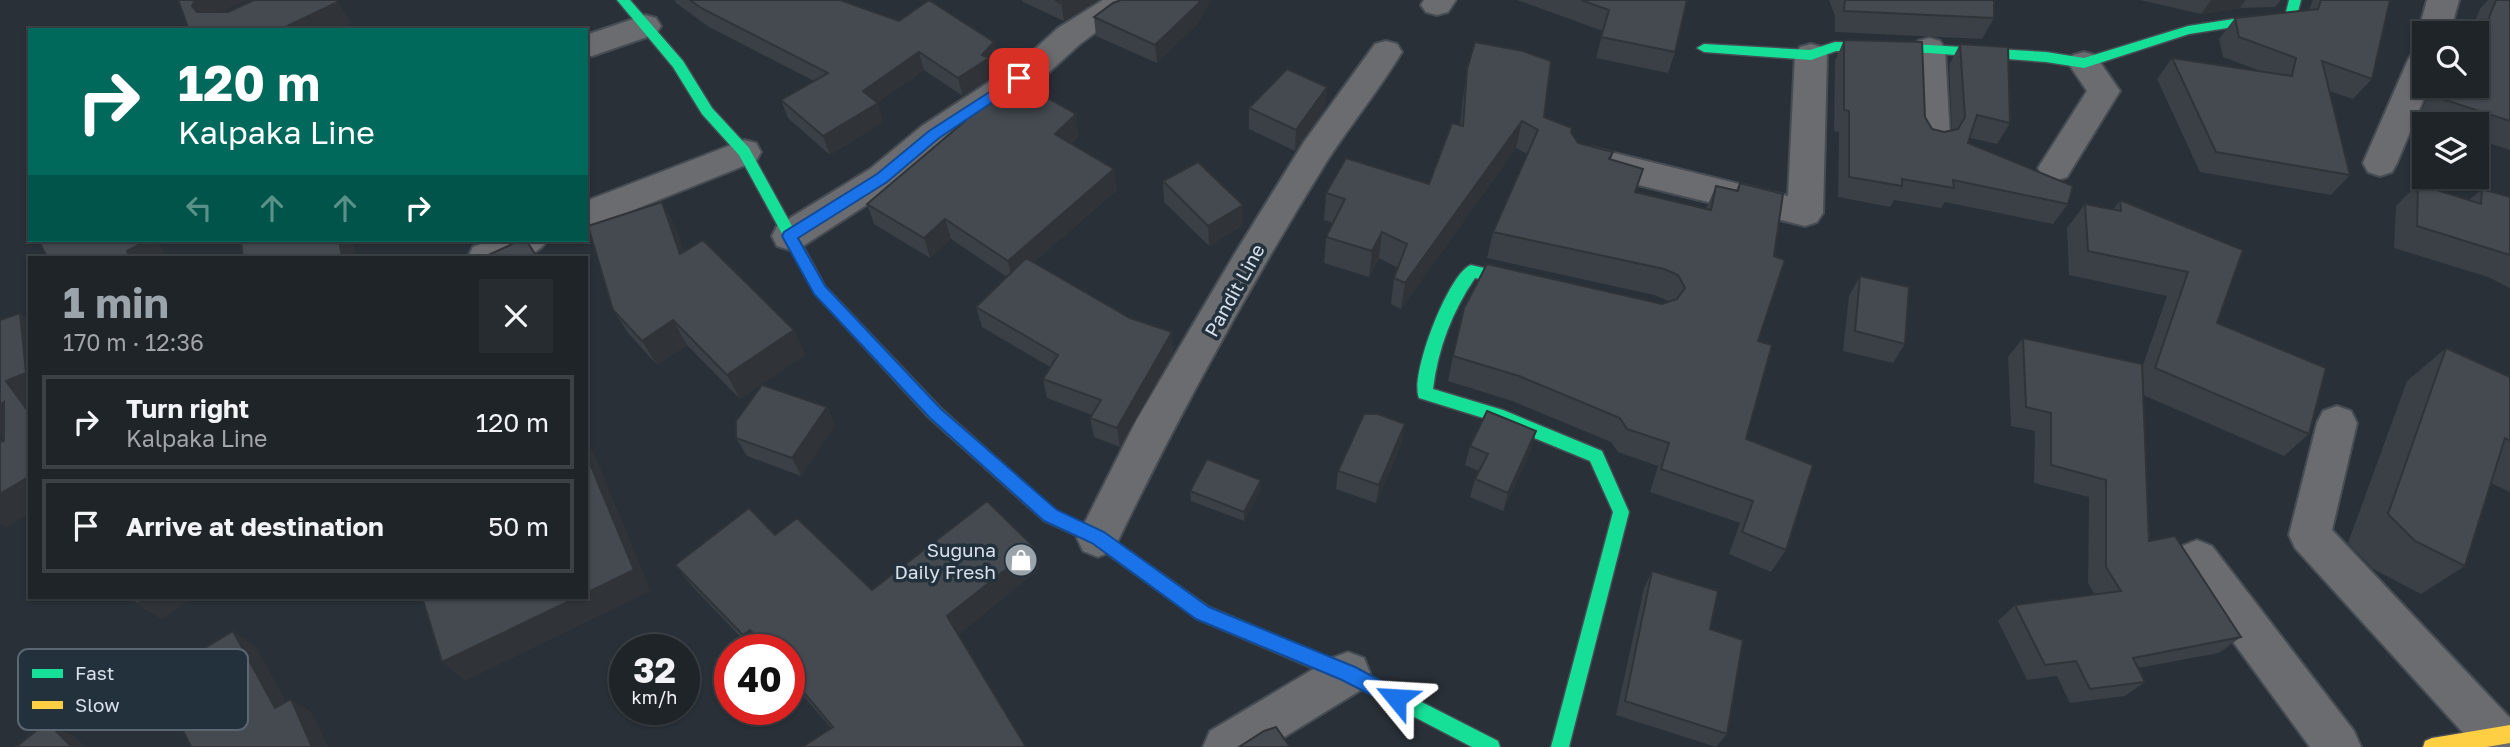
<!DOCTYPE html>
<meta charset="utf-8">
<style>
:root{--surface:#1f2429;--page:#272c31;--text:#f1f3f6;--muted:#a1a4a8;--line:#3c4146;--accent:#9ba3ab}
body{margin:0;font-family:"Golos Text",sans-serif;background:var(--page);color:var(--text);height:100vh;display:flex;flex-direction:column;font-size:26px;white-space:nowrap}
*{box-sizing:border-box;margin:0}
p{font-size:23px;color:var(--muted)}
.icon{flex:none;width:38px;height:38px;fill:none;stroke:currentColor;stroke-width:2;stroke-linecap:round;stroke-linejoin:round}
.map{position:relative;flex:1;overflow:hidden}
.side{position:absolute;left:28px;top:256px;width:560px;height:343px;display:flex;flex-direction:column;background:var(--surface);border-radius:0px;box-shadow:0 2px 5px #0004,0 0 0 2px var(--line)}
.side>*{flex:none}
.top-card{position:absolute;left:28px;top:28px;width:560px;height:214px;border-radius:0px;box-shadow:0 2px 5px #0004,0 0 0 2px var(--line);background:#00695c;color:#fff;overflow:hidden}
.buttons{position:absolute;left:2412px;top:21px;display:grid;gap:14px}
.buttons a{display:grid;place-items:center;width:77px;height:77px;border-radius:0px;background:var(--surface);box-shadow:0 2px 5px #0004,0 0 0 2px var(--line);font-size:35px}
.speed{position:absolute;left:609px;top:634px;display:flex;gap:14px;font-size:35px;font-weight:700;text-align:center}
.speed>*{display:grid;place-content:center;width:91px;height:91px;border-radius:50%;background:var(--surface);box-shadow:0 2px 5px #0004,0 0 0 2px var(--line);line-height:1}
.speed small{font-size:18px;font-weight:400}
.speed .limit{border:10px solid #d22;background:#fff;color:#111}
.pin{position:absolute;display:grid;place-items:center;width:60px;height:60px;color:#fff;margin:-30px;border-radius:14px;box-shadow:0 4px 10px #0006}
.me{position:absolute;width:77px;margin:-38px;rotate:297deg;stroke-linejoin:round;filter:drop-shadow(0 0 5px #0008)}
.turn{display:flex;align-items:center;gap:24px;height:147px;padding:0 35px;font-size:32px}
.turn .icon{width:91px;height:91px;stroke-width:2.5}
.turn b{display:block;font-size:49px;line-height:60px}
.lanes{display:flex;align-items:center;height:66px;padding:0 35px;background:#0003;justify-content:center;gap:35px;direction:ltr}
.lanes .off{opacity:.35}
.round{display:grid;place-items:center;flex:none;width:74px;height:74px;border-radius:0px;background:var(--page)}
.summary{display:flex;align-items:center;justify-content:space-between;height:119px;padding:0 35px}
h1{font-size:42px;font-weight:700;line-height:52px;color:var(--accent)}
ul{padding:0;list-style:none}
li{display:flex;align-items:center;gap:21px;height:94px;margin:0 14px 10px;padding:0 21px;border:4px solid var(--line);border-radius:0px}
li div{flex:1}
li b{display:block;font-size:26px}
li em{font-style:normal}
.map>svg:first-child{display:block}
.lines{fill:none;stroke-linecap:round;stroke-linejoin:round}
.street-casing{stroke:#464c53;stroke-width:4}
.fast-casing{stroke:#464c53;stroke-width:3}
.slow-casing{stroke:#464c53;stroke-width:3}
.street{fill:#6a6c6f;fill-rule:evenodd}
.fast{fill:#16e098;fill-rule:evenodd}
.slow{fill:#ffcf43;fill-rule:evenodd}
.wall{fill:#3a4045}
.shaded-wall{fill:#303438}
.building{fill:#444a50;stroke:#303438;stroke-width:2}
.route{fill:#1a73e8;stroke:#114b97;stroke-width:2}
.labels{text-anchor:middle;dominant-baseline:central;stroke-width:7;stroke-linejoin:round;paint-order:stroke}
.street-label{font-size:19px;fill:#d9e1ea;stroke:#23313d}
.poi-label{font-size:19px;fill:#d9e1ea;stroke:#23313d;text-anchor:end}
.key{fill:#23313d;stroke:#5a6671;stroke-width:2}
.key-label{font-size:19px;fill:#d9e1ea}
</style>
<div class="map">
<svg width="2510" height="747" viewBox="0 0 2510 747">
<rect width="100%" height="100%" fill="#293037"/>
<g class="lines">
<defs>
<path id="street" d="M1103,0H1147L1142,7L1114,19L1080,44L1046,75L946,144L894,187L803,246L790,250L777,246L772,236L777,226L870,169L922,126L1024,59L1058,28Z
M1424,0H1456L1448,12L1437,15L1426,12L1421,5Z
M2427,0H2459L2450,33H2424V41L2418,33Z
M645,15L656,18L661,26L656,34L586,58V35Z
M1929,38L1940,41L1945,49L1950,138L1945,147L1933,150L1921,147L1916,138L1913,49L1918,41Z
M1386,41L1397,44L1402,52C1379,90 1351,124 1327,161C1249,287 1177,418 1113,551L1098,557L1083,551L1077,538L1136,421L1234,255L1304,142L1375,44Z
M1811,44L1822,47L1827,55L1823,213L1817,222L1805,226L1590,173L1578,169L1573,160L1578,151L1590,147L1788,196L1795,55L1800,47Z
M2424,49V86H2429L2397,163L2392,172L2380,176L2368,172L2363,163L2408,60L2413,52Z
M2084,52L2095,55L2120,91L2067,177L2055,181L2043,177L2038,168L2087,91L2068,63L2073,55Z
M744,140L756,143L761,152L756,161L586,229V201Z
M492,240H547C533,265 493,257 468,257L473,247Z
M2337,406L2351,411L2357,423L2332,530L2510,718V747H2476L2295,548L2289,535L2317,423L2323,411Z
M2197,540L2212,546L2354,731L2361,747H2310L2182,572L2176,559L2182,546Z
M1348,652L1364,658L1370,673L1364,688L1268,747H1203L1210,731L1332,658Z"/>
<path id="fast" d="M617,0H630L683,61L712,108L749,148L825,286L941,408L998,459L1000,464L998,469L992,471L986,469L929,418L815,294L739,155L702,114L673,67Z
M2289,0H2301L2295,23L2240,26L2189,34L2084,68L2046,62L1929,53L1836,51L1811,60L1704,52L1697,48L1704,44L1810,50L1835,42L1929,45L2046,52L2084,58L2188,26L2240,18L2285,16Z
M1471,265L1533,279L1541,285L1533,291L1475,278C1452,312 1438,348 1433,389L1503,410L1602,451L1629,512L1569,747H1551L1613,512L1590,461L1493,421L1419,398C1409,376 1449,272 1471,265Z
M1357,669L1498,741L1500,747H1472L1351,684L1348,678L1351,672Z"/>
<path id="slow" d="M992,457L998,459L1056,511L1104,533L1209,607L1363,672L1366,678L1363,684L1357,687L1197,619L1092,543L1044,521L986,469L984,464L986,459Z
M2510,725V743L2486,747H2423L2425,741L2432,738Z"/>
</defs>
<!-- street casing -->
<use href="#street" class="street-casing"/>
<!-- fast casing -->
<use href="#fast" class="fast-casing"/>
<!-- slow casing -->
<use href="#slow" class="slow-casing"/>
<!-- street -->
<use href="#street" class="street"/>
<!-- fast -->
<use href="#fast" class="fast"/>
<!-- slow -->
<use href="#slow" class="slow"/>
</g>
<!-- wall -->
<path class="wall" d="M675,0H842V1L899,21L994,42L998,61L991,68L993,76L963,96L924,70L877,103L883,122L830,155L788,118L781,100L814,81L709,27L676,3Z
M1022,0H1099L1064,21L1023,2Z
M1517,0H1687L1675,52L1668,73L1596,58L1603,31Z
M1829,0H1994V18L1982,39L1835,32V16Z
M2140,0H2281L2275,7L2240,8L2201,14Z
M2313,0H2390L2372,79L2353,99L2329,91L2350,175L2331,195L2200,172L2157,79L2172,58L2263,72L2223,57L2219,39L2235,18L2309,10Z
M2488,0H2510V150L2476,139V124H2430L2418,120L2431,87L2430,86H2476V33H2470L2480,9Z
M1094,17L1199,22L1157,63L1096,36Z
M1844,40L1925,117L1932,129L1944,132L1952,130L1949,65L1960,44L2010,123L1997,144L1970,138L1968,143L2068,204L2053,224L1945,202L1941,208L1894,200L1890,207L1838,197L1839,132L1834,131L1835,61Z
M1467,69L1544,117L1571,132L1578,143L1613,152L1611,160L1636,192L1706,209L1716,186L1736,190L1740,183L1758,341L1746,439L1786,550L1771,572L1729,554L1740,523L1650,492L1658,466L1618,452L1611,442L1512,401L1448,381L1453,356L1669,302L1668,301L1654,295L1487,258L1493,232L1527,154L1516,148L1401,309L1391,304L1394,278L1398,268L1379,258L1369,277L1324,263L1326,237L1333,223L1324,220L1326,193L1429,184L1460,125L1463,97Z
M1045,97L1079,135L1071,143L1117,190L1034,262L1174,352L1120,447L1094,437L1090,418L1092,415L1047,398L1043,379L1050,367L982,327L976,307L1007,277L951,239L930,258L874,224L867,204L961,124L959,117Z
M1249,108H1325L1295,151L1249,129Z
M1163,181L1243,205V225L1209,246L1164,202Z
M2418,184L2469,200L2482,189L2510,197V288L2488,277L2394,248L2396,206Z
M2120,200L2243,250L2217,323L2309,434L2284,456L2143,395L2149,541L2241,637L2219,653L2138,668L2145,682L2125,696L2070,703L2057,676L2027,680L1998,621L2015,605L2095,595L2088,583L2089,497L2034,483L2035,431L2011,426L2008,357L2023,338L2142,368L2167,296L2069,275L2067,228L2085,204L2113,210Z
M662,202L675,227L684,252L794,330L805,355L740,399L687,345L657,365L629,334L613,310Z
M1860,276L1905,344L1893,363L1843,351L1849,296Z
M2446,348L2510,377V492L2491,483L2465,566L2421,594L2373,569L2348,543L2407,381Z
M827,407L835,425L801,476L747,456L736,438Z
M1536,431L1531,450L1503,511L1470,497L1475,479L1479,471L1465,465L1470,446Z
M1402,442L1376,503L1336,489L1338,471Z
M1261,489L1244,521L1191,501L1190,491Z
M775,535L872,590L1040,568L958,635L831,728L789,679V649H752L692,586L675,565Z
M1652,571L1710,629L1727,734L1716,747L1616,715L1644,588Z"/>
<!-- shaded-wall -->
<path class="shaded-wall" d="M195,0H247L214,15L208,26L192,6Z
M1066,0H1099L1064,21L1061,3Z
M1200,0H1212L1199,22L1157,63L1155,45Z
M2211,0H2246L2240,8L2201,14Z
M338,2L352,23L337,30H279Z
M994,42L998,61L991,68L993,76L963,96L958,78Z
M586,49L592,59L586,68Z
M919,52L924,70L872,107L878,103L883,122L830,155L823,136L863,91Z
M1043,85L1046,106L1035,91Z
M1327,87L1325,108L1295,151L1296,130Z
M1076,114L1079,135L1058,154L1055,134Z
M1522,121L1516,148L1401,309L1405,283Z
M1114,169L1117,190L1012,281L1008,261Z
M662,202L675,227L694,279L680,254Z
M1243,205V225L1209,246L1208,226Z
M945,219L951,239L930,258L924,238Z
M1382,232L1379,258L1369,277L1372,251Z
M148,240H157L167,257H130L127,251Z
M339,240H353L355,257H342Z
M20,313L30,321V414L6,381Z
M673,320L687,345L657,365L642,341Z
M794,330L805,355L740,399L727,375Z
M1172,332L1174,352L1120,447L1117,428Z
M4,402L30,423L0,434V404Z
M827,407L835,425L801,476L792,458Z
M1405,424L1402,442L1376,503L1379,485Z
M1536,431L1531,450L1503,511L1508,493Z
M586,443L594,453L651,591L465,681L442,662L578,597H586Z
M30,476V513L6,528L0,524V494Z
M1261,480V489L1244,521V512Z
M1034,547L1040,568L956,637L947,616Z
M147,597H193L162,620L137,604Z
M750,630L764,649H753L743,635Z
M233,631L256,647L298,723L275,708Z
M291,699L313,713L328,747H312Z
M47,722L75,737L86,747H72Z"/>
<!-- building -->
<path class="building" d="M178,0H195L192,6L197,12H228L254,0H336L338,2L279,30H189Z
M690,0H840L899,21L929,0L994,42L982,55L989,58L958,78L919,52L863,91L878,103L823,136L781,100L828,73L701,8Z
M1055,0H1066L1061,3Z
M1121,0H1200L1198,4L1155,45L1094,17L1113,3Z
M1581,0H1687L1675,52L1601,37L1609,10Z
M1845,0H1994V18L1844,11Z
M2321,0H2390L2372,79L2322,61L2350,175L2216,152L2172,58L2292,76L2296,58L2239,37L2235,18L2318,9Z
M2496,0H2510V121L2439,98L2444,86H2476V41L2479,42Z
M1844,40L1922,42L1925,117L1932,129L1944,132L1958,129L1965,117L1960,44L2008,47L2010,123L1977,115L1968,143L2073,186L2068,204L1953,180L1954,188L1902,179V186L1849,177V111L1844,110Z
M1475,42L1523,51L1551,61L1544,117L1572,128L1571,132L1578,143L1613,152L1609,159L1643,169L1635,192L1711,210L1716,186L1738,191L1740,183L1783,194L1774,256L1785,260L1758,341L1772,345L1746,439L1813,465L1786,550L1742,532L1753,501L1661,469L1669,443L1627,429L1620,418L1519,376L1453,356L1464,308L1487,264L1662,304L1677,299L1685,288L1678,275L1664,269L1493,232L1538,130L1522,121L1405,283L1394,278L1407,244L1382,232L1372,251L1326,237L1345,199L1326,193L1346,158L1429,184L1452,123L1463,126L1467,69Z
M1287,69L1327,87L1296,130L1249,108Z
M1020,73L1043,85L1035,91L1076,114L1055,134L1114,169L1008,261L945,219L924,238L867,204L965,121L959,117Z
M1198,162L1243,205L1208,226L1163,181Z
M2418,184L2481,204L2482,189L2510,197V255L2417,226Z
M2120,200L2243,250L2217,323L2326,368L2309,434L2155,368L2188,272L2088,251L2085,204L2121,211Z
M662,202L680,254L703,240L794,330L727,375L673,320L642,341L613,310L588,226Z
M46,240H148L127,251L130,257H47L40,243Z
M247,240H339L342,257H243L241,241Z
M521,240H526L537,257H484Z
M1026,258L1130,318L1172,332L1117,428L1090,418L1101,400L1043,379L1058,355L976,307Z
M1860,276L1909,287L1905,344L1855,331Z
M20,313L26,373L6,381L30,414V476L0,494V442L4,441V402L0,404V320Z
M2023,338L2142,364L2149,541L2175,536L2241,637L2133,658L2145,682L2090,689L2076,661L2045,665L2015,605L2121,591L2106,567V480L2051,465V413L2026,407Z
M2446,348L2510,377V441L2505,438L2465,566L2415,541L2388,514Z
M762,385L827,407L792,458L736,438V421Z
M1487,411L1536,431L1508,493L1475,479L1488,454L1470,446Z
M1364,414H1378L1405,424L1379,485L1338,471Z
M586,454L634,570L586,593Z
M1207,459L1261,480L1244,512L1190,491Z
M987,501L1034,547L947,616L1026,747H802L833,727L789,675V649H767L750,630L743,635L675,565L749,508L775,535L797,518L872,590Z
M1652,571L1718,591L1710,629L1743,640L1727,734L1625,701Z
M131,597H147L137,604Z
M422,597H578L442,662Z
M233,631L275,708L291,699L312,747H191L157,677Z
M47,722L72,747H16Z
M1276,727L1290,747H1239L1264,731Z"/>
<!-- route -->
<path class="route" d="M1019,73L1026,78L1024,81L939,138L887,182L798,238L825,286L941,409L1057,510L1104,532L1209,607L1355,667L1402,692L1405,698L1402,704L1396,707L1389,704L1342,680L1196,619L1092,543L1044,521L930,418L814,294L782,236L784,232L877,174L929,131Z"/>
<!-- icons -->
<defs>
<symbol id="shop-disc" viewBox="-11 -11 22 22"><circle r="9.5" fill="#9ba3ab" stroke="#23313d"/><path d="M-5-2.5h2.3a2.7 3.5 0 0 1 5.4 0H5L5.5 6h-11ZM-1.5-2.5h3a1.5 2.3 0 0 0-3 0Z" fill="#fff"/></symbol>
</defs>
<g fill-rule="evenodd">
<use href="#shop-disc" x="1002" y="541" width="38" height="38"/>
</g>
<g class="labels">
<!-- street labels -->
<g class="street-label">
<text transform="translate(1234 290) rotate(-61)">Pandit Line</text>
</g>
<!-- poi labels -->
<g class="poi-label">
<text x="996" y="549">Suguna<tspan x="996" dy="22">Daily Fresh</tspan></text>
</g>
</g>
<!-- legend -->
<rect x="18" y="649" width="230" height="81" rx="10" class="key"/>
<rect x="32" y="669" width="31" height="9" fill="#16e098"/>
<rect x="32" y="701" width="31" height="8" fill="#ffcf43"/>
<g class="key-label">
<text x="75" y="680">Fast</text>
<text x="75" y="712">Slow</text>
</g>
</svg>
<div class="buttons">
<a><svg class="icon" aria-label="search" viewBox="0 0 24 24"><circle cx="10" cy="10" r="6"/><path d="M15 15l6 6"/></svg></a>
<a><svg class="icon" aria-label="layers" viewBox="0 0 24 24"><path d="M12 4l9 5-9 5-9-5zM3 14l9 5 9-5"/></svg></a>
</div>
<div class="speed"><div>32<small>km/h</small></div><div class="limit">40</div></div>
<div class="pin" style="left:1019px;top:78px;background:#d93025"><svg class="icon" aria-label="arrive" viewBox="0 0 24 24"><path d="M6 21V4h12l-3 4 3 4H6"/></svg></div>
<svg class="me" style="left:1396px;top:698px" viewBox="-20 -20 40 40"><path d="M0-17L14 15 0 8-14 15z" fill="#1a73e8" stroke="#fff" stroke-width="4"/></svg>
<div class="top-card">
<div class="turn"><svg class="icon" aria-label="right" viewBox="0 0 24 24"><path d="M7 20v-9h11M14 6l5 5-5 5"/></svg><div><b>120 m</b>Kalpaka Line</div></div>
<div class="lanes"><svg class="icon off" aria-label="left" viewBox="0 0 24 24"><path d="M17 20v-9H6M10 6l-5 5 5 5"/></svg><svg class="icon off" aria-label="ahead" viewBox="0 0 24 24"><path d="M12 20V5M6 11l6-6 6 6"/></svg><svg class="icon off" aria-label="ahead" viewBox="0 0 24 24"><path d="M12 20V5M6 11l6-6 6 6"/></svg><svg class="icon" aria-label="right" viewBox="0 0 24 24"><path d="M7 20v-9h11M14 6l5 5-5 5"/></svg></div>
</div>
<section class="side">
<div class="summary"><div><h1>1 min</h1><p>170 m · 12:36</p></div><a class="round"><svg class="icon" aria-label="close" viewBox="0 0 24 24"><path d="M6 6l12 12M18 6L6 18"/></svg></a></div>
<ul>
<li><svg class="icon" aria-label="right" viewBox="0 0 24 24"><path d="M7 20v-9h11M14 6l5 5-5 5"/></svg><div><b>Turn right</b><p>Kalpaka Line</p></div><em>120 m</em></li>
<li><svg class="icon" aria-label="arrive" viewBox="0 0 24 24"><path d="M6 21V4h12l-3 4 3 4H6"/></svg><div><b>Arrive at destination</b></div><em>50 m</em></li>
</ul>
</section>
</div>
